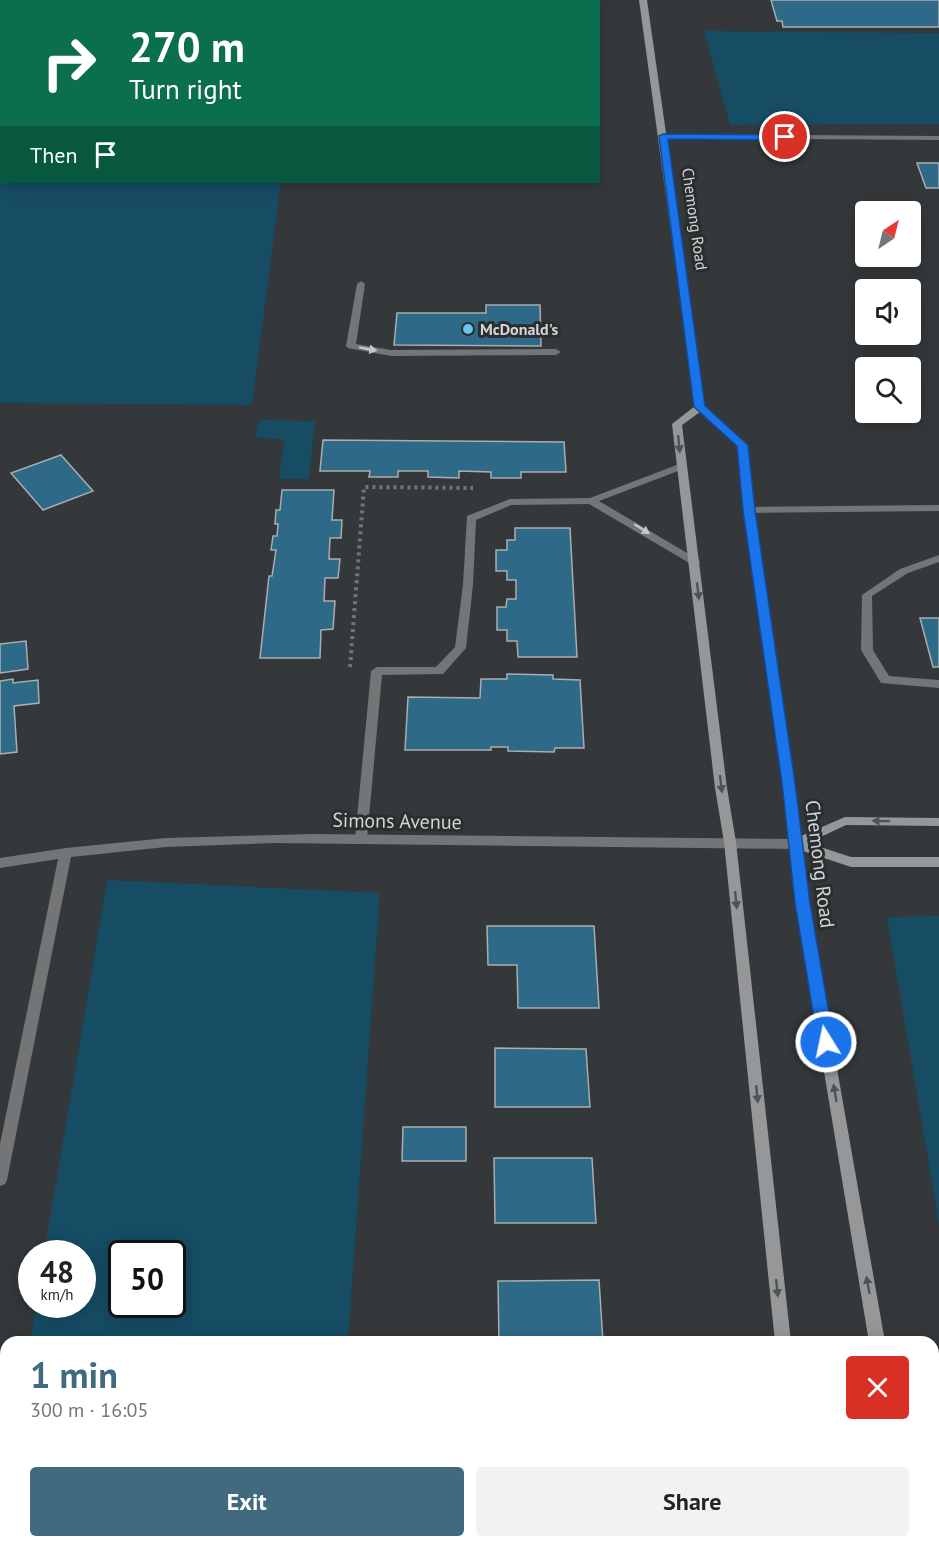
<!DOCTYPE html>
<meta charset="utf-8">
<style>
:root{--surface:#fff;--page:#f2f2f2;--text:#222;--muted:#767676;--accent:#426a7f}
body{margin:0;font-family:"PT Sans",sans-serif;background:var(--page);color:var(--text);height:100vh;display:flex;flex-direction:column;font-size:22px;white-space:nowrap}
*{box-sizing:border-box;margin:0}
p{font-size:20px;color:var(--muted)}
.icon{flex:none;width:33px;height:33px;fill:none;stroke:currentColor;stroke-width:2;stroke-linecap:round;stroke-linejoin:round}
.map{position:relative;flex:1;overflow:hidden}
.side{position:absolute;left:0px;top:1336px;width:939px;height:212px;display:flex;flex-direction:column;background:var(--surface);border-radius:18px 18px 0 0;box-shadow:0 3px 15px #0003}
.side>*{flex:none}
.top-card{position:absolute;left:0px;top:0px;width:600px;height:183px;box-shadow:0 3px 15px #0003;background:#0b6e4f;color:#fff;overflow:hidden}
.needle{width:39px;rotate:35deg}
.controls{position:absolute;left:855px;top:201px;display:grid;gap:12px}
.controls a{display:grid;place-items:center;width:66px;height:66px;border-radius:6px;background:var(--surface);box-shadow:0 3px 15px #0003;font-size:30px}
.speed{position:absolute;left:18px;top:1240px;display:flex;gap:12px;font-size:30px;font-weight:700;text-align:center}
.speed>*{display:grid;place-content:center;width:78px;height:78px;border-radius:50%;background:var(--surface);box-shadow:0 3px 15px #0003;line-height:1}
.speed small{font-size:15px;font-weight:400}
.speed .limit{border:3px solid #111;border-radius:9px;background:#fff;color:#111}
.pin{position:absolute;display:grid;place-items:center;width:51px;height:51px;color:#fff;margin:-26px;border:3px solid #fff;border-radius:50%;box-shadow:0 2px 6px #0007}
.me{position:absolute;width:66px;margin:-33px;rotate:350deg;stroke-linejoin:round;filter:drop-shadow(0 0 4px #0008)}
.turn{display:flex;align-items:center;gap:21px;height:126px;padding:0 30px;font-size:27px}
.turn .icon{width:78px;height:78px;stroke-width:2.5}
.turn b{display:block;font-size:42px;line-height:51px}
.then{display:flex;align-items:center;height:57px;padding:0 30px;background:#0003;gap:12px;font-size:22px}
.round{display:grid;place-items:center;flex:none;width:63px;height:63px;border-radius:6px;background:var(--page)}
.summary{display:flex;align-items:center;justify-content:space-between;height:102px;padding:0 30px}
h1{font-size:36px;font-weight:700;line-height:45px;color:var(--accent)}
.cta{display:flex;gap:12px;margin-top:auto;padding:12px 30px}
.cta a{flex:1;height:69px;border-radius:6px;background:var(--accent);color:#fff;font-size:24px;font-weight:700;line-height:69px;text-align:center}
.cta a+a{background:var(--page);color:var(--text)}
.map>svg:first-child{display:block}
.green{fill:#164c64;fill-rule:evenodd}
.building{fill:#2e6a87;stroke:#a9adaf;stroke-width:1.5}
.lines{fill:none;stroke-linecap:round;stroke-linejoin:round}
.path{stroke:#727677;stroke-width:4;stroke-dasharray:3 4;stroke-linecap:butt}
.lane{fill:#737576;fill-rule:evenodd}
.street{fill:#737576;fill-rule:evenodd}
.secondary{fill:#959799;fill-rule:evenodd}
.oneway{fill:#c4c6c7}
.oneway2{fill:#4f5354}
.route{fill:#1a73e8;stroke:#114b97;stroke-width:1.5}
.poi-dot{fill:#69c3f1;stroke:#2a2e2f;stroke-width:2}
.labels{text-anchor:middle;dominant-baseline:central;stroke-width:6;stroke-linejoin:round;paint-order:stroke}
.far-street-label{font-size:16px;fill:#d2d4d5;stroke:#2a2e2f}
.far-poi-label{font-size:16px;font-weight:bold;fill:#d2d4d5;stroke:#2a2e2f;text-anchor:start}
.street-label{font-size:20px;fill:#d2d4d5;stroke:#2a2e2f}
</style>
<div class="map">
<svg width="939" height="1547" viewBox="0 0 939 1547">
<rect width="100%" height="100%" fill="#34383a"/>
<!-- green -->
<path class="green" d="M704,31L939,33V124L730,125Z
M0,134L2,182H281L252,405L0,403Z
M259,420L315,421L309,479H279L284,440L255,437Z
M107,880L380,893L348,1342H30L36,1305H82V1254H44ZM122,1254H172V1305H122Z
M939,916V1225L887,917Z
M6,1484V1542H334L333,1547H0V1520Z"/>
<!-- building -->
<path class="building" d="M771,0H939V27H783L782,21H777Z
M917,163H939V188H926Z
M486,305H540L541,346L394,345L397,313H486Z
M323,440L564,442L566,472H521V478H491V472L459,471V478L428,477V471H398V477H369L370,471H320Z
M61,455L93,491L43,510L11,473Z
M282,490H334L332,520H342L341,538H330L329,559H340L338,578H325L324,601H335L333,629L321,630L320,658H260L269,576H272L276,550H271L273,536H277L278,524H275L276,510H280Z
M515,528H570L577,657H518L517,641H507V630H497V607H506L507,599H516V580H507V571H496V550H507V540H515Z
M920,618H939V667H933Z
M26,641L28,669L0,673V644Z
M507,674L553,675V679L580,680L584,748H555L554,752L508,751V747H491V750H405L408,697L480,698L481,679H507Z
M13,679V683L38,680L39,703L14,706L17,752L0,754V681Z
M487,926H594L599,1008H518L517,965H488Z
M495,1048L586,1049L590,1107H495Z
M403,1127H466V1161H402Z
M494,1158H592L596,1223H495Z
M599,1280L603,1342H499L498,1281Z
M428,1542H496V1547H428Z"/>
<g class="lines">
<!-- path -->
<path class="path" d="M350,667L364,487L473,488"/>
<!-- lane -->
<path class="lane" d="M134,0H142V2H134Z
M660,134L939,136V140L663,138L659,136Z
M361,281L365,284L356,344L391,350L556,349L561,352L556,355L391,356L348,348L346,346L357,284Z
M682,463L687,466L686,468L599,501L699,560L700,562L699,564H691L589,504L511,505L476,520L473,585L466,648L443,674L382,675L367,839L365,842H357L355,839L371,671L377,667H436L455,647L463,585L467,516L510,499L590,498Z
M939,505V511L749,513L744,510L749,507Z
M939,555V562L908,573L872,596L873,650L889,676L939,680V688L881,683L861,650L862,595L900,569Z"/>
<!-- street -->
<path class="street" d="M314,834L795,839L799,841L801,844L799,847L795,849L273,843L166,847L71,857L7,1180L5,1184L0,1186V1144L58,859L0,868V858L66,848L166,838Z"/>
<!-- secondary -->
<path class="secondary" d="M639,0H647L705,406L747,445C761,576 786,705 801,836L845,817L939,818V826L846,825L808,843L851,857H939V867H851L803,851L808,903L885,1342H869L796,903L783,783L744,510L737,446L700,412L682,425L727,788L736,842L791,1342H775L724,842L715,788L672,424L695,406Z
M798,1542H814V1547H798Z
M903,1542H919L920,1547H904Z"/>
</g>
<!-- one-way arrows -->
<defs><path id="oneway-solid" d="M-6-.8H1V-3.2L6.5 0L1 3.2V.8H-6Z" transform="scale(1.5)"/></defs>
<g class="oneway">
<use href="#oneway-solid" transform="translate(368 349) rotate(10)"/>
<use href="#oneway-solid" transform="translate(642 529) rotate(32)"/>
</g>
<g class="oneway2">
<use href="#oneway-solid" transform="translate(679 444) rotate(84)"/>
<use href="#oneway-solid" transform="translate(698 591) rotate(83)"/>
<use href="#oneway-solid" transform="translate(721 784) rotate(83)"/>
<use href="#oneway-solid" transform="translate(881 821) rotate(-179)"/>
<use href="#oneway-solid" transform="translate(736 900) rotate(84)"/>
<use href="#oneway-solid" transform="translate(835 1093) rotate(-100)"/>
<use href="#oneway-solid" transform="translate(757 1094) rotate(84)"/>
<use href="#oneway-solid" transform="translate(868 1285) rotate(-100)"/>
<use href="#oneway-solid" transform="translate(777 1288) rotate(84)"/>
</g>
<!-- route -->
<path class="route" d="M663,134L785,135L789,137L785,140L668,139L705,406L748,445L755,510L795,783L810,903L834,1042L832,1046L826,1048L821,1046L818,1042L795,903L782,783L743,510L737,446L694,407L659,136Z"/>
<!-- markers -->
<circle class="poi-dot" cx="468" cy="329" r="6"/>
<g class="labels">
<!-- far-street labels -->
<g class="far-street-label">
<text transform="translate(695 219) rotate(82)">Chemong Road</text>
</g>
<!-- far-poi labels -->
<g class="far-poi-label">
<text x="480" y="329">McDonald's</text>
</g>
<!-- street labels -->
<g class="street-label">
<text transform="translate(397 821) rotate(1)">Simons Avenue</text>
<text transform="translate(820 864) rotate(83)">Chemong Road</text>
</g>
</g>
</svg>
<div class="controls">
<a><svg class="needle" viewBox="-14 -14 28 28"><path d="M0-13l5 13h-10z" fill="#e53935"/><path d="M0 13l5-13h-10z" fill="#767676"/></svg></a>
<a><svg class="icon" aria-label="sound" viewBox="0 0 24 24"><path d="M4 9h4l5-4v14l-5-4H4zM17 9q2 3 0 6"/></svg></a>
<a><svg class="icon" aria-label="search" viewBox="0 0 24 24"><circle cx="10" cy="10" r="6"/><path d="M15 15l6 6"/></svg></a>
</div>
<div class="speed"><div>48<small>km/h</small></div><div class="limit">50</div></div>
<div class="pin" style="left:785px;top:137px;background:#d93025"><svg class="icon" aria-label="arrive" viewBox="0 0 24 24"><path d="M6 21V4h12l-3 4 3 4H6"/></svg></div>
<svg class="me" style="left:826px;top:1042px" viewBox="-20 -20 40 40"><circle r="17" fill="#1a73e8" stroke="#fff" stroke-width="3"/><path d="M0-11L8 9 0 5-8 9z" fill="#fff"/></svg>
<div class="top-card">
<div class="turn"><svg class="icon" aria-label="right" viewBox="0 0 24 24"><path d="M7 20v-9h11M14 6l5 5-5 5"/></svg><div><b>270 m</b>Turn right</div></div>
<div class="then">Then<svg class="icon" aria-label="arrive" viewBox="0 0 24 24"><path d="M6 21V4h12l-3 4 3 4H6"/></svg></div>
</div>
<section class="side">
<div class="summary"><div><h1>1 min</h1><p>300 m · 16:05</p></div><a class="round" style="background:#d93025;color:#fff"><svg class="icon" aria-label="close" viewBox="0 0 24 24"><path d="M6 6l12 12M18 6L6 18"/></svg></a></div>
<div class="cta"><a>Exit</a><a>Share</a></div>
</section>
</div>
